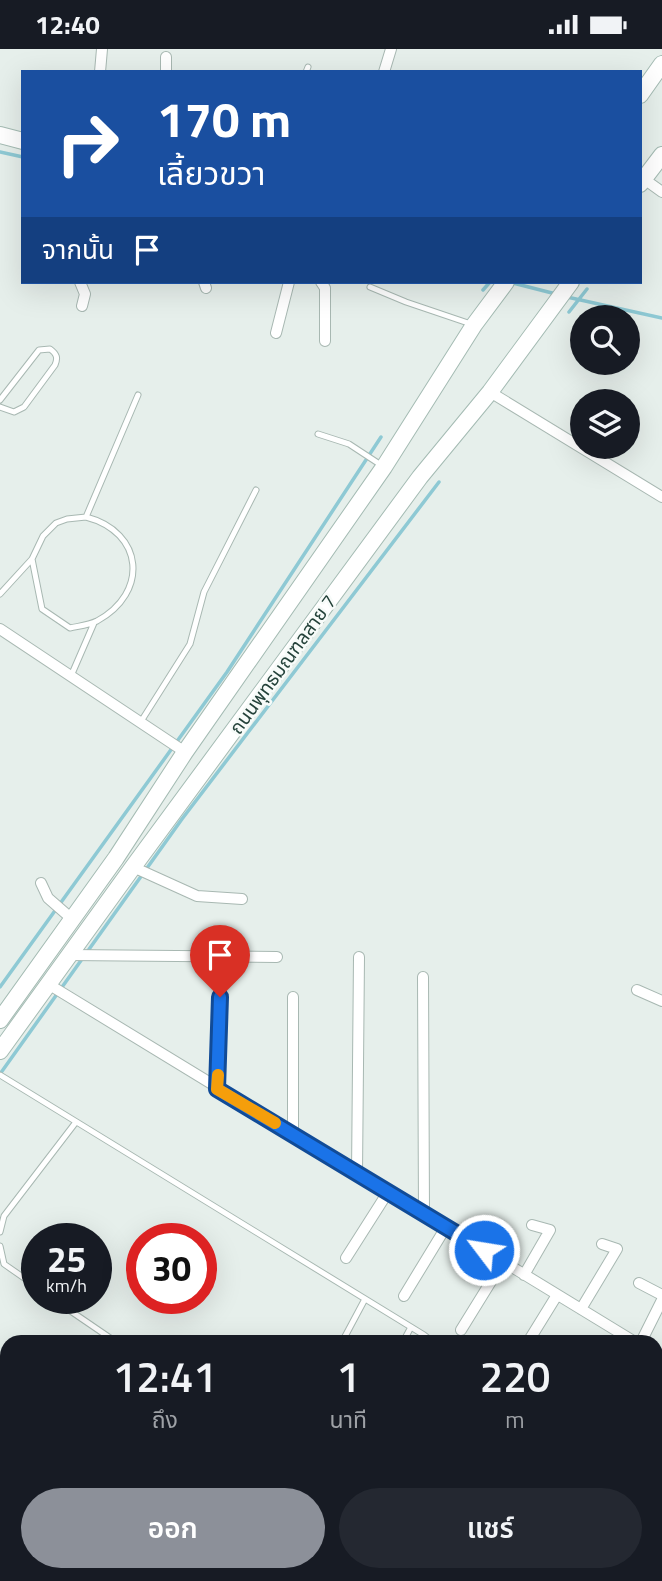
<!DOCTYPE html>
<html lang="th">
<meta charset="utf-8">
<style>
:root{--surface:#171b24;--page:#242831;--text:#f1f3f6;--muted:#9ea1a6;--accent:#8c9099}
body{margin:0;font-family:"Titillium Web","Noto Sans Thai",sans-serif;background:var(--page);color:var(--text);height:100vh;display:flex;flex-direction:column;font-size:26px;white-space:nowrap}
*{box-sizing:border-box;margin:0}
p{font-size:23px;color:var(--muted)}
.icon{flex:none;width:38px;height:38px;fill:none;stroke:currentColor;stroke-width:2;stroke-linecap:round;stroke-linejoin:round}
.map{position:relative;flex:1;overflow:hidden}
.details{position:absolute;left:0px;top:1286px;width:663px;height:247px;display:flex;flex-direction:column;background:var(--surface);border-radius:21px 21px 0 0;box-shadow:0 7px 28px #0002}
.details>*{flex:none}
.banner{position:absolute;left:21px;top:21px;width:621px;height:214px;border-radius:0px;box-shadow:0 7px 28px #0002;background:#1a4fa0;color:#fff;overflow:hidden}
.fabs{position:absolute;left:570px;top:256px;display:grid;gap:14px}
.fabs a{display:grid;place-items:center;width:70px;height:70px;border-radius:50%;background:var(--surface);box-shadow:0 7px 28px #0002;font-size:35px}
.speed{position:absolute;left:21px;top:1174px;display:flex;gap:14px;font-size:35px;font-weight:700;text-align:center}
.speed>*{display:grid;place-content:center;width:91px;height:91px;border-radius:50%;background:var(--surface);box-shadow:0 7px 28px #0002;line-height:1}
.speed small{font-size:18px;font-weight:400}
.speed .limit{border:10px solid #d22;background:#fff;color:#111}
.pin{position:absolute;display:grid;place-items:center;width:60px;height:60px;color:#fff;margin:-72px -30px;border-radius:50% 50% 50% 0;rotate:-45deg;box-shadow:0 0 7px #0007}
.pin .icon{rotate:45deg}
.me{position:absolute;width:77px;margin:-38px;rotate:301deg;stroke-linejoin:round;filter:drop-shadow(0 0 5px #0008)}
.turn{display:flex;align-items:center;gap:24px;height:147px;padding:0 21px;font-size:32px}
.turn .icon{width:91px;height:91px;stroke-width:2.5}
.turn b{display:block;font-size:49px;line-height:60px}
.then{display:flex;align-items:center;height:66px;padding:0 21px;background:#0003;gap:14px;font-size:26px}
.eta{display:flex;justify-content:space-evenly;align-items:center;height:119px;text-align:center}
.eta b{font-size:42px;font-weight:600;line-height:49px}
.primary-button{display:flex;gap:14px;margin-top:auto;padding:14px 21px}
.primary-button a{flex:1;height:80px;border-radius:42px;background:var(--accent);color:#fff;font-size:28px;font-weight:600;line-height:80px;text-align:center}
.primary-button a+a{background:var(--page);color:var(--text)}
.status{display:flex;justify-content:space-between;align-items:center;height:49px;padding:0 35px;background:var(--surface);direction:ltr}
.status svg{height:19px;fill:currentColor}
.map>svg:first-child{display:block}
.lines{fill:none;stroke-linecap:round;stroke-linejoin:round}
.stream{stroke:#8ec9d4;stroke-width:3.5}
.lane-casing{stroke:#a8b8b2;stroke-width:7}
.street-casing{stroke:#a8b8b2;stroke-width:12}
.secondary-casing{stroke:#a4bbb3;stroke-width:18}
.lane{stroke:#fff;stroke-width:5}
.street{stroke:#fff;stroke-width:10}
.secondary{stroke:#fff;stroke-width:16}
.route-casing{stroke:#114b97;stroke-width:18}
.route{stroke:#1a73e8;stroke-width:12}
.slow{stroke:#f59e0b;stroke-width:12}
.labels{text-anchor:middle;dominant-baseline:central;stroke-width:5;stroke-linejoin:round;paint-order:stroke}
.street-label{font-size:19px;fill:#24423a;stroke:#f7fbf9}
</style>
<div class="status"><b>12:40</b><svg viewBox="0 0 49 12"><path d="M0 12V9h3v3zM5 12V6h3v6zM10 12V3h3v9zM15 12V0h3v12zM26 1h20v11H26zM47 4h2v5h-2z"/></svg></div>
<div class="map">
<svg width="662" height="1532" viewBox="0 0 662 1532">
<rect width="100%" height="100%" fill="#e6efeb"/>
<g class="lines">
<!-- stream -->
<path class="stream" d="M0,103L23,108
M509,233L556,245
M483,241L490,233
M567,248L662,269
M569,263L587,240
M0,938L227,623L381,388
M0,1025L182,770L439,433"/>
<defs>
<path id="lane" d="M306,23L308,18
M370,238L406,253L471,275
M0,351L39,301L50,300C57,305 58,309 55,316L24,358L14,363L0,358
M318,385L349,395L381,416
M86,468C144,483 149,544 97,572C89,576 79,577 70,579L42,560L32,510L43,487L56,474L67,470Z
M86,468L138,346
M0,545L32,510
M71,627L94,574
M140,674L190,595L204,543L256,441
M0,1026L424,1286L433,1293
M0,1183L4,1167L76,1073
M0,1197L4,1215L37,1238
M53,1250L116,1293
M342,1293L365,1250
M403,1293L411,1278
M187,1526L197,1532
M308,1532L311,1526"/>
<path id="street" d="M100,23L102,0
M166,23V8
M384,23L391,0
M644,130L662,143
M80,233L85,245L82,257
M204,233L206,239
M321,233L325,239V292
M276,284L289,233
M490,343L662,448
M0,580L185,703
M133,818L197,847L242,850
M41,834L48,849L72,870
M69,906L277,908
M423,928L424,1165
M48,935L635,1293
M637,941L662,952
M293,948V1086
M217,1040L220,948
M357,1125L359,908
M346,1209L388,1143
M524,1226L550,1181L532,1176
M639,1234L662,1246
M404,1247L446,1178
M581,1260L617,1200L602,1195
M461,1281L503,1213
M528,1293L557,1246
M641,1293L662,1251
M656,1329L662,1319
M380,1532L382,1526"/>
<path id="secondary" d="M640,46L662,15
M0,86L23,92
M640,135L662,106
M0,971L116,809L185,703L384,418L474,276L506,233
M0,1002L133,818L420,428L490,343L571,233"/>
</defs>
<!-- lane casing -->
<use href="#lane" class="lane-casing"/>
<!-- street casing -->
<use href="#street" class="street-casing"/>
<!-- secondary casing -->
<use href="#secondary" class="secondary-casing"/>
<!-- lane -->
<use href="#lane" class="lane"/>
<!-- street -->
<use href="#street" class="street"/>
<!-- secondary -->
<use href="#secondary" class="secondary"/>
</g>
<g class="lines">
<defs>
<path id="route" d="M220,948L217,1040L484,1201"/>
</defs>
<!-- route casing -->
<use href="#route" class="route-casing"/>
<!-- route -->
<use href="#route" class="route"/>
<!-- slow -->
<path class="slow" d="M218,1026L217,1040L275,1074"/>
</g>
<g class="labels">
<!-- street labels -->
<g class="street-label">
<text transform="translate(282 615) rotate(-54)">ถนนพุทธมณฑลสาย 7</text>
</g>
</g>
</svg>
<div class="fabs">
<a><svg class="icon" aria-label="search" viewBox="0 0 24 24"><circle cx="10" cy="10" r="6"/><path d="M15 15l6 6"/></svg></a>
<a><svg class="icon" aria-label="layers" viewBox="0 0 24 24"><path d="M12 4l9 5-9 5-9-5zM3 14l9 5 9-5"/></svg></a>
</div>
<div class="speed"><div>25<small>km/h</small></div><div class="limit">30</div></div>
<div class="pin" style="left:220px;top:948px;background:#d93025"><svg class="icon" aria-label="arrive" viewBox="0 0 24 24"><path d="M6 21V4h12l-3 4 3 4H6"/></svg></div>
<svg class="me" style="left:484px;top:1201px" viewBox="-20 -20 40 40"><circle r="17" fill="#1a73e8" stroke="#fff" stroke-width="3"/><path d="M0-11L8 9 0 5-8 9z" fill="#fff"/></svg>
<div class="banner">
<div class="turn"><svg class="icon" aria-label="right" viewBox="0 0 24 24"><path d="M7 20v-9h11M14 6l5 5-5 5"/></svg><div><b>170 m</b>เลี้ยวขวา</div></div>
<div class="then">จากนั้น<svg class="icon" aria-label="arrive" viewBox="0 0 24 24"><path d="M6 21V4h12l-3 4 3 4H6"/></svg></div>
</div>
<section class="details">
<div class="eta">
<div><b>12:41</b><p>ถึง</p></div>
<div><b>1</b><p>นาที</p></div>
<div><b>220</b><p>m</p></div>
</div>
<div class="primary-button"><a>ออก</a><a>แชร์</a></div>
</section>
</div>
